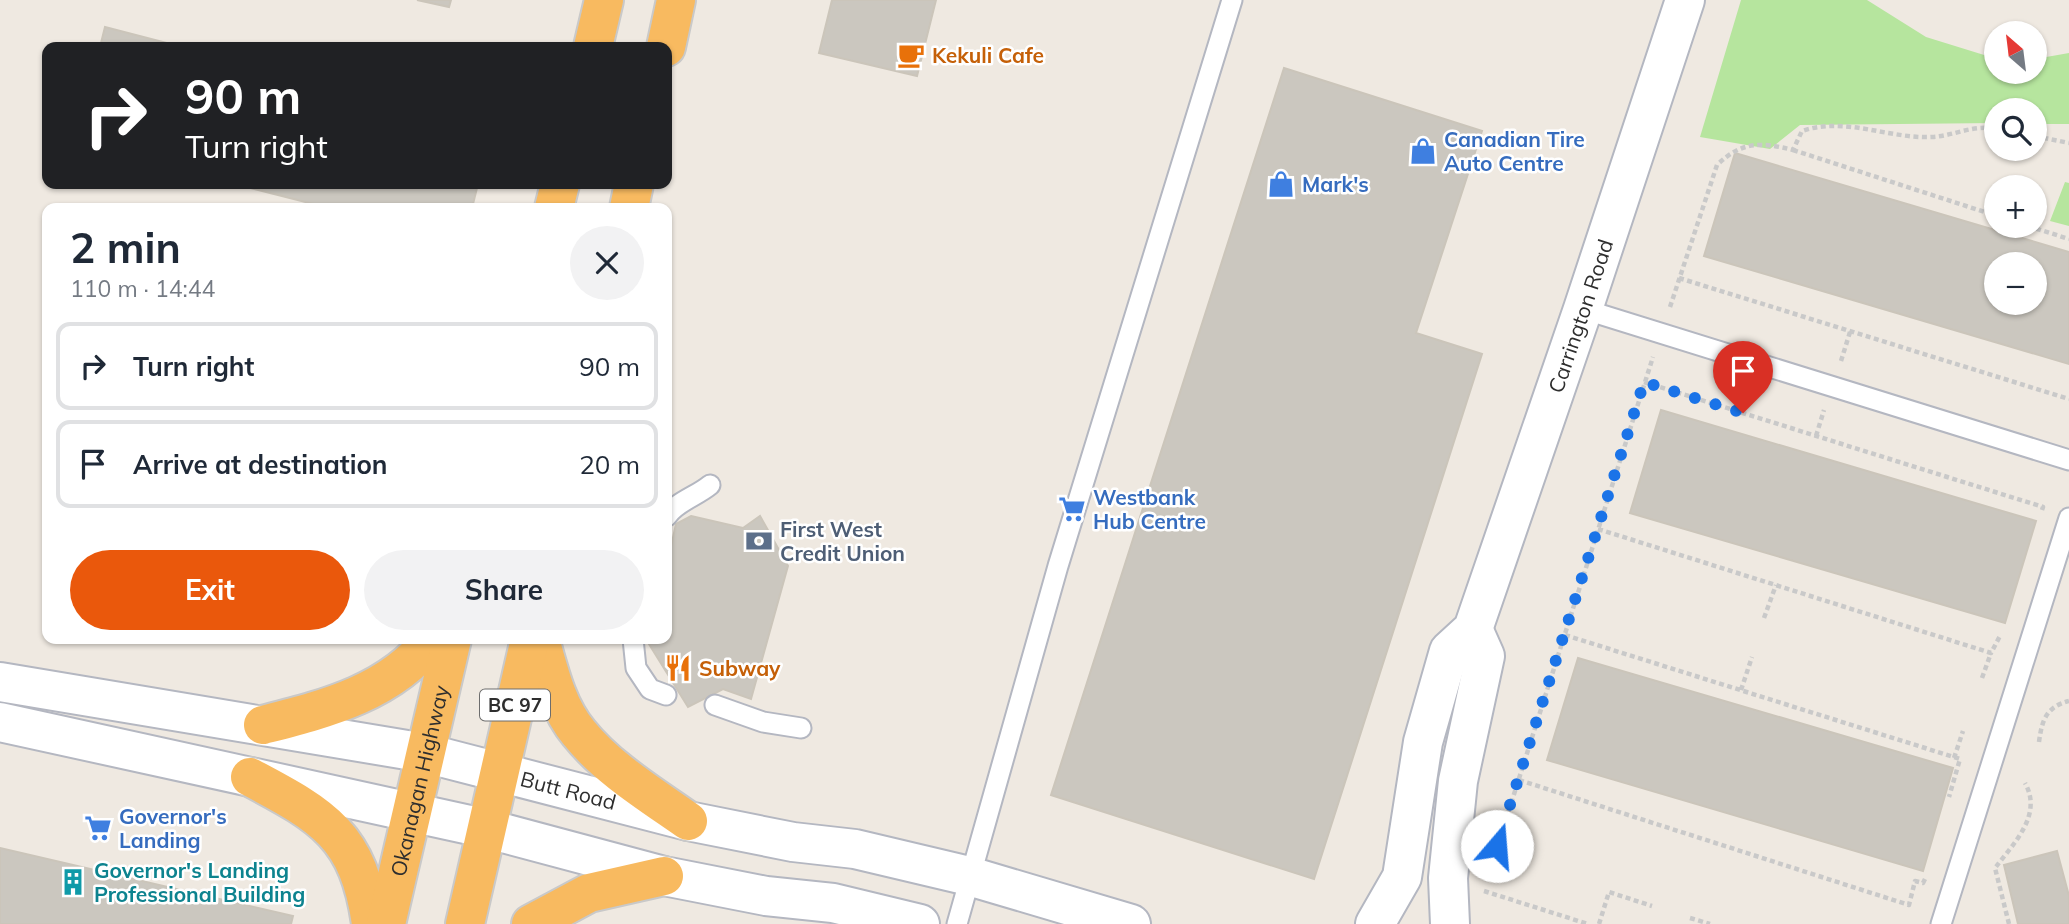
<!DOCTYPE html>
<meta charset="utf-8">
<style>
:root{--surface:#fff;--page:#f2f2f3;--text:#1f2937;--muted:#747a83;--line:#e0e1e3;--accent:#ea580c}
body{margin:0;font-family:Mulish,sans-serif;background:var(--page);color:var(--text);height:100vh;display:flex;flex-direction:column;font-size:26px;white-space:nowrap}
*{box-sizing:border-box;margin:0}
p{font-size:23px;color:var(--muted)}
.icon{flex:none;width:38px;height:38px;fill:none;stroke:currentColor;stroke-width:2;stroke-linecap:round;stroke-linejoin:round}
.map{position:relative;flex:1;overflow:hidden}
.panel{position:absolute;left:42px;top:203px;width:630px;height:441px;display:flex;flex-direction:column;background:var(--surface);border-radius:14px;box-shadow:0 2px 5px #0004}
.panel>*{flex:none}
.banner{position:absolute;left:42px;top:42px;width:630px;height:147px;border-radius:14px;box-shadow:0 2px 5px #0004;background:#202124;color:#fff;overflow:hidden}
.needle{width:46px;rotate:332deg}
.fabs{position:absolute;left:1984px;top:21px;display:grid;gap:14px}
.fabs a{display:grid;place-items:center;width:63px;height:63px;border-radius:50%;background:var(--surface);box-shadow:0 2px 5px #0004;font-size:35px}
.pin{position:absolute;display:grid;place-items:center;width:60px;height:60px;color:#fff;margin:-72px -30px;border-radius:50% 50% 50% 0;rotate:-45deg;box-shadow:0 0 7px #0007}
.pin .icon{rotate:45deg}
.me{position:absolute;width:77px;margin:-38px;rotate:18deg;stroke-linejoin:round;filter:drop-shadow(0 0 5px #0008)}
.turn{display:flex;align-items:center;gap:24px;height:147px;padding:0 28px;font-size:32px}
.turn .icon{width:91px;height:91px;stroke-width:2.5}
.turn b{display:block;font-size:49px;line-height:60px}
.round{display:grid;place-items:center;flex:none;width:74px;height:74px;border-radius:37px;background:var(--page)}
.overview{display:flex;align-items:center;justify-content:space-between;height:119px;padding:0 28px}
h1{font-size:42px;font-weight:700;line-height:52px}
.action{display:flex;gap:14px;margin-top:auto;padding:14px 28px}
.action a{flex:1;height:80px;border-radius:42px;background:var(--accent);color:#fff;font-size:28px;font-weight:700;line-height:80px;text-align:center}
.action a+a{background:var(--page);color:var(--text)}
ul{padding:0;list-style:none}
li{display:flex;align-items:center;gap:21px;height:88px;margin:0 14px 10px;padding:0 14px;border:4px solid var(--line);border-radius:14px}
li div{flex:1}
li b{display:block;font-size:26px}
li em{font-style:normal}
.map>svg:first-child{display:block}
.green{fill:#b6e59e}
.building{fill:#cbc7bf;stroke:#cbc5ba;stroke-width:2;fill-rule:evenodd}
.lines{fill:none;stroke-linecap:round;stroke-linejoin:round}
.service-casing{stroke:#b4b7c1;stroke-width:23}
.tertiary-casing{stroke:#b4b7c1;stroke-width:42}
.trunk-casing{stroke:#c9c9c9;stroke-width:42}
.path{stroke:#c9c9c9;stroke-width:4.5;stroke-dasharray:5 3.5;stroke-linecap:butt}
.service{stroke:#fff;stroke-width:19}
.tertiary{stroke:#fff;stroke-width:38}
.trunk{stroke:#f8ba60;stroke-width:38}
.route{stroke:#1a73e8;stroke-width:12;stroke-dasharray:0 21.6}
.labels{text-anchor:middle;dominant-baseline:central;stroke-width:5;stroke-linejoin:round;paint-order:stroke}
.shield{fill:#fff;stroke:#6d6d6d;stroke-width:2}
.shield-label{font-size:19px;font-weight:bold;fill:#2e2e2e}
.food-label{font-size:21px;font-weight:bold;fill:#c56008;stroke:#fff;text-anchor:start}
.shop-label{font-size:21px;font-weight:bold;fill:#366cbe;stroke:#fff;text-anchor:start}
.street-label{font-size:21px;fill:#2e2e2e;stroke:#fff}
.service-label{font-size:21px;font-weight:bold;fill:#4e5e75;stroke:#fff;text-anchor:start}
.culture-label{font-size:21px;font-weight:bold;fill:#0d838f;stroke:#fff;text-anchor:start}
</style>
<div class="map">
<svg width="2069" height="924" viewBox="0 0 2069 924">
<rect width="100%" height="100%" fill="#efe9e1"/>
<!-- green -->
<path class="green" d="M1741,0H1867L1926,37L1997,59V72H2035V59L2069,53V124H2035V110H1997V123L1800,125L1770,149L1700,137Z
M2065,182L2069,183V226L2050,221Z"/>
<!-- building -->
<path class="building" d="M417,0H451L449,7Z
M832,0H936L917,76L819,53Z
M105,27L182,47H100Z
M1284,68L1482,131L1416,333L1482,354L1314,879L1051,795Z
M1735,153L2069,252V364L1704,256ZM1997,264H2035V303H1997Z
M235,184H478L472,208H329Z
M1661,410L2036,521L2005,623L1630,513Z
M691,516L743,528L760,516L788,566L751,699L723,689L688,707L649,644L650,639H667V565L676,524Z
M1578,658L1953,768L1923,871L1547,760Z
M0,848L293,916L291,924H0Z
M2057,851L2069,896V924H2018L2004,865Z"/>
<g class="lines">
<defs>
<path id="service" d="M1583,309L2069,460
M667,516C676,502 697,496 710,485
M633,639L636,668L650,689L666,695
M715,705L763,722L801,728
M957,924L1058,566L1232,0
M1941,924L2069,518"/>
<g id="tertiary">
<path id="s1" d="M0,682L425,753L688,821L793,842L855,849L969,876L1131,924"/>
<path d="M0,722L488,829L664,876L766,896L833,903L920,924"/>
<path id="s2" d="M1375,924L1402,877L1423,742L1449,651L1473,629L1583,309L1685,0"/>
<path d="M1450,924L1448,878L1458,781L1485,656L1473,629"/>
</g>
<g id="trunk">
<path d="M593,47L604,0"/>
<path d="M666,47L676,0"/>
<path d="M554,208L560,184"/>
<path d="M629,208L634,184"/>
<path d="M540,639C549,671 557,707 579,733C607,768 651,795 688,821"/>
<path d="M263,725C325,709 391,693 432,639"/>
<path d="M250,777C324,816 359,836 371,924"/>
<path id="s3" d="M386,924L452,639"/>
<path d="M465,924L530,639"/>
<path d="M531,924L589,893L664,876"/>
</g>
</defs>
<!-- service casing -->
<use href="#service" class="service-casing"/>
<!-- tertiary casing -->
<use href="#tertiary" class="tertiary-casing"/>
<!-- trunk casing -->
<use href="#trunk" class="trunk-casing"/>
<!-- path -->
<path class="path" d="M2035,136L2069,143
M1793,150L1997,216
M2028,226L2069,239
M1679,278L2069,399
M1670,307L1717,165C1742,141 1761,142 1793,150L1802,131C1845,116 1888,139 1932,137C1954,136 1973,124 1997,129
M1841,361L1850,332
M1644,382L2043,507L2042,510
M1816,436L1824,410
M1598,529L1991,653L2001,634
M1764,618L1776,585
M1565,635L1960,759L1949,797
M1982,678L1991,653
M1741,690L1752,657
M2039,742C2042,720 2046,707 2069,701
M1954,758L1963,731
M1519,780L1909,905L1915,881L1923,883L1925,879
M1488,876L1653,357
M1484,891L1588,924
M1690,918L1710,924
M1599,924L1609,892L1652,906
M2009,924L1995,868C2014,843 2043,815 2025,783"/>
<!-- service -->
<use href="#service" class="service"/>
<!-- tertiary -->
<use href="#tertiary" class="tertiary"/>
<!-- trunk -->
<use href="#trunk" class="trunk"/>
</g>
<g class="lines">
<!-- route -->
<path class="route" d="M1497,846L1644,382L1743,413"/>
</g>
<!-- icons -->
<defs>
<symbol id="cafe-bare" viewBox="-9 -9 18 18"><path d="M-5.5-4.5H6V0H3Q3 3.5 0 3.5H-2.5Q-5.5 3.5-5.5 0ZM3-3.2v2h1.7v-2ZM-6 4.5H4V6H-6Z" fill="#e8710a" stroke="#fff" stroke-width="2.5" paint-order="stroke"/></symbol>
<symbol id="shop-bare" viewBox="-9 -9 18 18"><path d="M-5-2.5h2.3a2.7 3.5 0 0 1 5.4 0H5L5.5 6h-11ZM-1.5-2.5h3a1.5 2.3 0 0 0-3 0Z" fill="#3f7fe0" stroke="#fff" stroke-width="2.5" paint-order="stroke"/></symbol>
<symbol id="supermarket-bare" viewBox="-9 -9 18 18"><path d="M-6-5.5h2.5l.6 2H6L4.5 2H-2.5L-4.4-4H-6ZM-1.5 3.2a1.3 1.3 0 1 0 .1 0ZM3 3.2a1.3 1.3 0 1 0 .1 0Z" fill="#3f7fe0" stroke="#fff" stroke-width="2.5" paint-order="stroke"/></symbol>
<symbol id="bank-bare" viewBox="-9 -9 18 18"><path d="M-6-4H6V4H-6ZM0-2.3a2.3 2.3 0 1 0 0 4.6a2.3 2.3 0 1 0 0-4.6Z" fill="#5c6f8a" stroke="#fff" stroke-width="2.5" paint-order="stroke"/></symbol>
<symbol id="restaurant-bare" viewBox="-9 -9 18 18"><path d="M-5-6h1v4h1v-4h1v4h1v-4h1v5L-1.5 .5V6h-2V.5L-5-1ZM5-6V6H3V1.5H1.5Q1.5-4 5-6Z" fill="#e8710a" stroke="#fff" stroke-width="2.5" paint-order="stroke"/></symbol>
<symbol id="building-bare" viewBox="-9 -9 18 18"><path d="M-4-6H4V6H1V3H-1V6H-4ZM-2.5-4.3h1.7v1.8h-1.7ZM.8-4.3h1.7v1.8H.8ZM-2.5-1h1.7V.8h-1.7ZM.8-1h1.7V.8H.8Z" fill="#0f9aa8" stroke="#fff" stroke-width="2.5" paint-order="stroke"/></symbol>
</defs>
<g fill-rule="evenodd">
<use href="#cafe-bare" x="892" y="36" width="38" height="38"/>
<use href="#shop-bare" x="1404" y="132" width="38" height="38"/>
<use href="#shop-bare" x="1262" y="165" width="38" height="38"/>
<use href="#supermarket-bare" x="1053" y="490" width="38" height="38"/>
<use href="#bank-bare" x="740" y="522" width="38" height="38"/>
<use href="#restaurant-bare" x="659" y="649" width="38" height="38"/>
<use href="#supermarket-bare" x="79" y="809" width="38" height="38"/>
<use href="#building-bare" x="54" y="863" width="38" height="38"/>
</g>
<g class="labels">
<!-- shield labels -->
<rect class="shield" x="480" y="689.5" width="70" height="31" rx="5"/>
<g class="shield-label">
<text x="515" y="705">BC 97</text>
</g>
<!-- food labels -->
<g class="food-label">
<text x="932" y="55">Kekuli Cafe</text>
<text x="699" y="668">Subway</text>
</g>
<!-- shop labels -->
<g class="shop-label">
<text x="1444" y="139">Canadian Tire<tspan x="1444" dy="24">Auto Centre</tspan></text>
<text x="1302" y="184">Mark's</text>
<text x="1093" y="497">Westbank<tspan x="1093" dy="24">Hub Centre</tspan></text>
<text x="119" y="816">Governor's<tspan x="119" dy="24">Landing</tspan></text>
</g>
<!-- street labels -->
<g class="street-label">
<text stroke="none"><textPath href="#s2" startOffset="649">Carrington Road</textPath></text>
<text stroke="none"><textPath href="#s3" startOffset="147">Okanagan Highway</textPath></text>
<text stroke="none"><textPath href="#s1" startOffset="579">Butt Road</textPath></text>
</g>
<!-- service labels -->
<g class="service-label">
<text x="780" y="529">First West<tspan x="780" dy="24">Credit Union</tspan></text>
</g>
<!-- culture labels -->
<g class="culture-label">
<text x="94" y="870">Governor's Landing<tspan x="94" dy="24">Professional Building</tspan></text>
</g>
</g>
</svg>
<div class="fabs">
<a><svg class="needle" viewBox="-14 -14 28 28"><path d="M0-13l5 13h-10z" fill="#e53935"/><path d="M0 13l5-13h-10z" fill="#747a83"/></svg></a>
<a><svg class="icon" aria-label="search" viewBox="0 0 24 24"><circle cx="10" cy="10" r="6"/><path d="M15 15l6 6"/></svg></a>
<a>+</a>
<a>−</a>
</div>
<div class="pin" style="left:1743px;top:413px;background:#d93025"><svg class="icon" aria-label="arrive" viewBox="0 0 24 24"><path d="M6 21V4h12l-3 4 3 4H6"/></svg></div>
<svg class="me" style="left:1497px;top:846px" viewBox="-20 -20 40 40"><circle r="19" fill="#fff"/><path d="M0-13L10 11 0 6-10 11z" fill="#1a73e8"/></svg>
<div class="banner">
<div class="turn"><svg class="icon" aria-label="right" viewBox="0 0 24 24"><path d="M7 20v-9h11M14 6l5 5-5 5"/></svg><div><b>90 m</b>Turn right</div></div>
</div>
<section class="panel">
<div class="overview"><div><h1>2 min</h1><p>110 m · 14:44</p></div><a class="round"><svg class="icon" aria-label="close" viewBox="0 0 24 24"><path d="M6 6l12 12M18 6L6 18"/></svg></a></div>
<ul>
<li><svg class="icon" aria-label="right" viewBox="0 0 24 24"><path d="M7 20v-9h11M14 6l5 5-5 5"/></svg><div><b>Turn right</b></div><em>90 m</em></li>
<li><svg class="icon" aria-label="arrive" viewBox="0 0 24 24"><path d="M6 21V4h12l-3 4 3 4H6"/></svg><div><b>Arrive at destination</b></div><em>20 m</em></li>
</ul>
<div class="action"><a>Exit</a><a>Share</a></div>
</section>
</div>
